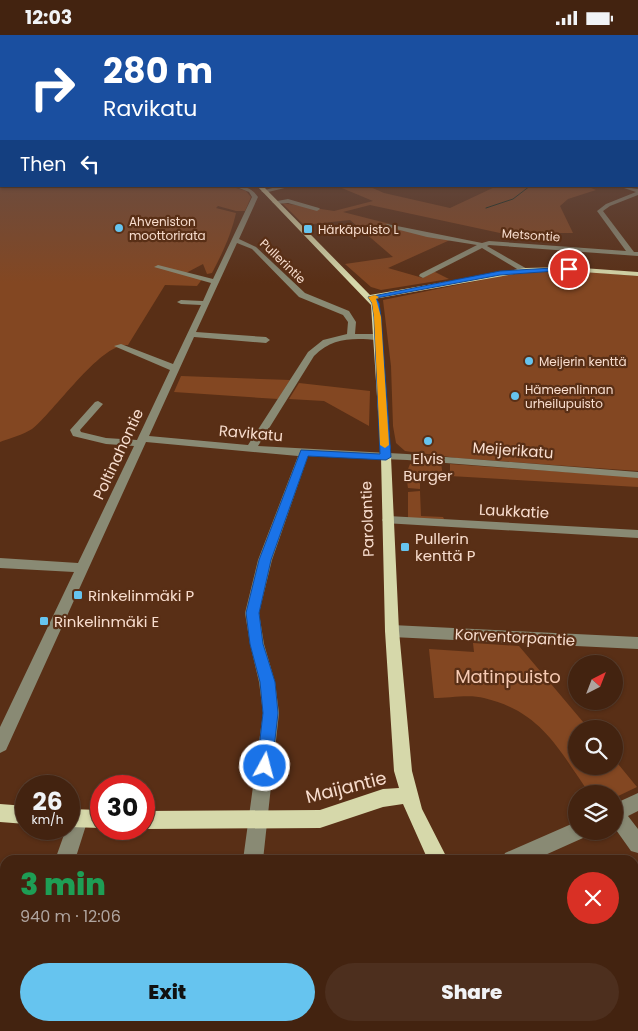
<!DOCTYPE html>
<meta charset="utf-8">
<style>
:root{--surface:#432310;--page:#4d2f1e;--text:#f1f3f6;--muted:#afa49f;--line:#5b4030;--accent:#66c4ef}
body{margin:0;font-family:Poppins,sans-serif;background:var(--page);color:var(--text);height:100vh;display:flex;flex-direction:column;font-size:19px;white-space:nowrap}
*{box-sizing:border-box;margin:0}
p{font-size:16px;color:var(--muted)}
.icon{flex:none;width:28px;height:28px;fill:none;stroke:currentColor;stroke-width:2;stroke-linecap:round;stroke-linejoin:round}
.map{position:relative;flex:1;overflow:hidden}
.drawer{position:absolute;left:0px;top:820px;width:639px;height:176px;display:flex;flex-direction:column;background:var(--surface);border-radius:15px 15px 0 0;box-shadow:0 1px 4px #0004,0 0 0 1px var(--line)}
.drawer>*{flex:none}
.guide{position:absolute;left:0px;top:0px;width:639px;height:152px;box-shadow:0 1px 4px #0004,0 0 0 1px var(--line);background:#1a4fa0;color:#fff;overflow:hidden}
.needle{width:32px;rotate:42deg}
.tools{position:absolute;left:568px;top:620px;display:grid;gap:10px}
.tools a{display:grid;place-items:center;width:55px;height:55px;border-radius:50%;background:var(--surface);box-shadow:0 1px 4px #0004,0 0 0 1px var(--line);font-size:25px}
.speed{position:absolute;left:15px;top:740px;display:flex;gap:10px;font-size:25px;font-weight:700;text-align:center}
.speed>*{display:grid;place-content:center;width:65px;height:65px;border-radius:50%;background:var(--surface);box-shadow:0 1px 4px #0004,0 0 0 1px var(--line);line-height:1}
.speed small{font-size:12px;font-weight:400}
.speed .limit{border:8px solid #d22;background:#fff;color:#111}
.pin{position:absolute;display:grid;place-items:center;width:42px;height:42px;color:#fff;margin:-21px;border:2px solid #fff;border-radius:50%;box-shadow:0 1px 5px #0007}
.me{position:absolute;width:55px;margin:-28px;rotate:7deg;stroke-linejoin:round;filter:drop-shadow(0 0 4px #0008)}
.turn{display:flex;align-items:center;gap:18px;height:105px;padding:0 20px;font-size:22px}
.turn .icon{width:65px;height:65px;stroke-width:2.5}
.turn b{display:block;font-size:35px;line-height:42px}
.then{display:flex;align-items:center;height:48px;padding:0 20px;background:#0003;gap:10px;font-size:19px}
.round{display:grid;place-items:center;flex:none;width:52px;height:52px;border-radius:26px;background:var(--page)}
.overview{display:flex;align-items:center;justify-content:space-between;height:85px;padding:0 20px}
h1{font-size:30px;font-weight:800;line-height:38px;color:#1e9e55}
.button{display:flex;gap:10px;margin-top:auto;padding:10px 20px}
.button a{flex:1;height:58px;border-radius:30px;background:var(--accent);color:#111;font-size:20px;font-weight:800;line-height:58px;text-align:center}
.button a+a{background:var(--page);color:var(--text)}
.status{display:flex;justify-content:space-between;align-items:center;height:35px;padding:0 25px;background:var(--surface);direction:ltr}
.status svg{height:14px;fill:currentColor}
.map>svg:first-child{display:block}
.green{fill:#834722}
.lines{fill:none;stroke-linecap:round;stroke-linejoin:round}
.stream{stroke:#00261b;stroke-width:1}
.minor{fill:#898a74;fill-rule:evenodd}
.major{fill:#d6d8aa;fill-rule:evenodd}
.route{fill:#1a73e8;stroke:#114b97}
.slow{fill:#f59e0b}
.poi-dot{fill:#66c4ef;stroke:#592f16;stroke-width:2}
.labels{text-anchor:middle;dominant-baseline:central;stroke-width:4.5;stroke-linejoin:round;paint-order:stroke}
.far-poi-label{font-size:12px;fill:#f8ddce;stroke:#592f16;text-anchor:start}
.far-street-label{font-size:12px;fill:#f8ddce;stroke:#592f16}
.street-label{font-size:15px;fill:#f8ddce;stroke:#592f16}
.poi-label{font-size:15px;fill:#f8ddce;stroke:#592f16;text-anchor:start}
.near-park-label{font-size:18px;fill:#f6cab3;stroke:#592f16}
.near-street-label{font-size:18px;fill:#f8ddce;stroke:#592f16}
</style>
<div class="status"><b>12:03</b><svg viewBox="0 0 49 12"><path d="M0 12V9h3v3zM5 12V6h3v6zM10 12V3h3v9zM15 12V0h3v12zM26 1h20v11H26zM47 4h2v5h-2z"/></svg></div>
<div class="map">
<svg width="638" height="996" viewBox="0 0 638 996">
<rect width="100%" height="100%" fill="#592f16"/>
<!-- green -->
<path class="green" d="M0,119L1,151H230L246,156L251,162L245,176H236L218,171L216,173L236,178C231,200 223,217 212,238L207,239L203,229L186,238L203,243L197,251L165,250L128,310C101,307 54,377 32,394C23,400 10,403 0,407Z
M337,151H368L384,158L450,173L497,151H586L596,155L568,164L560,171L573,198H500L370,170L343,177L390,189L386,191L450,205L388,233L423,243L433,236L449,244L381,255L371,252L345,229L393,222L350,185L304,190L282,168L334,176L373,166Z
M577,236L638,241V436L457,423L405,416L396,408L393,391L391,331L383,265L501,241L529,237Z
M181,341L290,345L278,364L174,357Z
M299,348L370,356L369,391L324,366L289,364Z
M441,428L443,441L420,439V454L408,453L406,439L410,429Z
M450,429L638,442V452L450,441Z
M420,456L421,481L443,482L444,484L408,483V457Z
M473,608L519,611L589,694H576V731H614V724L637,752L614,763V759H590C558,714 542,677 484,663C470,659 449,663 434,663L429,614L474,617Z"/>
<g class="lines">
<!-- stream -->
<path class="stream" d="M486,173L513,164L530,151"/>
<!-- minor -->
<path class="minor" d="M234,151C245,151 252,153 258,162L239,204L256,212L305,258L349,276L356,287L355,299H378L382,302L378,305C353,303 333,302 314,321L258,411L407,419L638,437V443L407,425L308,421L272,525L259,578L264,609L275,647L279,678L263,825H243L263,678L259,647L250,609L245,578L258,525L298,421L146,407L6,715L0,718V692L74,537L0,533V523L78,528L134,411L106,409L77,402L73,401L70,395L95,367L98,366L103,369L80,395L81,397L106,403L137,405L170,335L114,311L121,309L173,329L201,270L181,269L177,267L181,265L203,266L211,248L154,232L158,230L213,244L252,162L249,157ZM237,208L252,214L299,262L343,280L348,287L347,299L323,305L308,317L248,410L149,401L194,302L266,308L270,305L266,302L196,297Z
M280,151H293L264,158L261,156Z
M618,151L638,154V160L610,171L603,176L634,217H638V221L489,210L487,211L529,235L522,237L482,213L423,243L419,241L420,239L477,210L427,202L384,191L387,189L482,208L489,206L626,216L597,176L606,169L636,157Z
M288,164L319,173L320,174L317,176L288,168L275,169L272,167Z
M388,481L638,495V503L384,488L382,485L384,482Z
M392,590L638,602V614L392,602L387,600L385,596L387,592Z
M638,758V776L628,781L638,794V818L631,816L614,792V769Z
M79,775L85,778L88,784L75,825H55L66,794H69L73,778Z
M576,787V796H585L583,803L534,825H502L505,818Z
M5,981V991H20L19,996H0V985Z
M216,991H238V996H216Z
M282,991H305L307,996H284Z"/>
<!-- major -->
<path class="major" d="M257,151H263L370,260L525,233L569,232L638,237V241L569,236L525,237L374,264L379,269L391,422L399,596L412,736L422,774L448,825H428L403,769L383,772L320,793L144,794H143L144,776L320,775L383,754L399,753L394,736L385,596L381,422L371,270Z
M0,769L26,771V789L0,787Z
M69,774L101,775V793L69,792Z
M515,991H538L540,996H517Z"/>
</g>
<!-- sky -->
<linearGradient id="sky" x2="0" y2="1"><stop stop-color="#311a0c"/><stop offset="0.44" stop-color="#644d47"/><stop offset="1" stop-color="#644d47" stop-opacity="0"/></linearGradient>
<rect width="638" height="248" fill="url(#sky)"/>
<!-- route -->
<path class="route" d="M571,232L569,235L500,240L376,263L379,268L381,282L391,422L386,425L308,421L271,525L259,578L263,609L275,647L278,678L272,731L270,736L265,738L259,736L257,731L263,678L260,647L250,609L246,578L259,525L301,415L380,419L374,282L372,268L368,262L500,236Z"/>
<!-- slow -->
<path class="slow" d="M375,260L379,262L376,264L381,282L389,410L385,413L380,410L374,282L372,268L368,262Z"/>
<!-- markers -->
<g class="poi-dot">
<circle cx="119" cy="193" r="5"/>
<rect x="303" y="189" width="10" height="10" rx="2.5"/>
<circle cx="529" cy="326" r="5"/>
<circle cx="515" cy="361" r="5"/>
<circle cx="428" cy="406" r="5"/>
<rect x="400" y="507" width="10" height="10" rx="2.5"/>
<rect x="73" y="555" width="10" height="10" rx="2.5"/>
<rect x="39" y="581" width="10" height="10" rx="2.5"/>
</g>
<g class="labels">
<!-- far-poi labels -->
<g class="far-poi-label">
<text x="129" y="186">Ahveniston<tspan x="129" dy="14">moottorirata</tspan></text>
<text x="318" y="194">Härkäpuisto L</text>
<text x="539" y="326">Meijerin kenttä</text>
<text x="525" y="354">Hämeenlinnan<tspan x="525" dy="14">urheilupuisto</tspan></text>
</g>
<!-- far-street labels -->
<g class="far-street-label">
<text transform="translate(531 200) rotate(4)">Metsontie</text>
<text transform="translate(283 226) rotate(44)">Pullerintie</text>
</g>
<!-- street labels -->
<g class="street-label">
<text transform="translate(251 398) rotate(5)">Ravikatu</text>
<text transform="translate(513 415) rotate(4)">Meijerikatu</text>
<text transform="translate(118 419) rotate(-65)">Poltinahontie</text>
<text transform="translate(514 476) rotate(3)">Laukkatie</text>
<text transform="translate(367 484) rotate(-92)">Parolantie</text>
<text transform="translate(515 602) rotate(3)">Korventorpantie</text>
</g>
<!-- poi labels -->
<g class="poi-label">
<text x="428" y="423" text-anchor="middle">Elvis<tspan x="428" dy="17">Burger</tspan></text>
<text x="415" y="503">Pullerin<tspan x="415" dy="17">kenttä P</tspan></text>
<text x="88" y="560">Rinkelinmäki P</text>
<text x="54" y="586">Rinkelinmäki E</text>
</g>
<!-- near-park labels -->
<g class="near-park-label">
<text x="508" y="641">Matinpuisto</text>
</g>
<!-- near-street labels -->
<g class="near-street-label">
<text transform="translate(346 752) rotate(-14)">Maijantie</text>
</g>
</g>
</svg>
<div class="tools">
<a><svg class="needle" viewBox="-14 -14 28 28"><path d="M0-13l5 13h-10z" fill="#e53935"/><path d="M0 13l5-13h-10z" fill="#afa49f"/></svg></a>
<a><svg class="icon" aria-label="search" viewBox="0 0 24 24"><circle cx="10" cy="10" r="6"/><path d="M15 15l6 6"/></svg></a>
<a><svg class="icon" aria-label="layers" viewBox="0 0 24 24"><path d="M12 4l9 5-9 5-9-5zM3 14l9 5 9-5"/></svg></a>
</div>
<div class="speed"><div>26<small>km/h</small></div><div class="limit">30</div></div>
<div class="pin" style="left:569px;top:234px;background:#d93025"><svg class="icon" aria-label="arrive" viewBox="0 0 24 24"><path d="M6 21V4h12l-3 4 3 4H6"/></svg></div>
<svg class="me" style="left:265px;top:731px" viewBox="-20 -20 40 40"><circle r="17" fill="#1a73e8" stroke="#fff" stroke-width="3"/><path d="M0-11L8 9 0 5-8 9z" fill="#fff"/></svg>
<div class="guide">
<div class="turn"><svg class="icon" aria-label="right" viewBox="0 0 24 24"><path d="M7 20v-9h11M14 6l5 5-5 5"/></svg><div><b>280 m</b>Ravikatu</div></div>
<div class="then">Then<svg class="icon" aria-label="left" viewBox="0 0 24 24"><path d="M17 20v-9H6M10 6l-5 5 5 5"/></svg></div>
</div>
<section class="drawer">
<div class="overview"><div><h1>3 min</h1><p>940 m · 12:06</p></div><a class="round" style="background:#d93025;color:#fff"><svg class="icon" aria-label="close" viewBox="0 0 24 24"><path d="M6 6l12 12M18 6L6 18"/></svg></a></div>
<div class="button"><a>Exit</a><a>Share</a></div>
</section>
</div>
